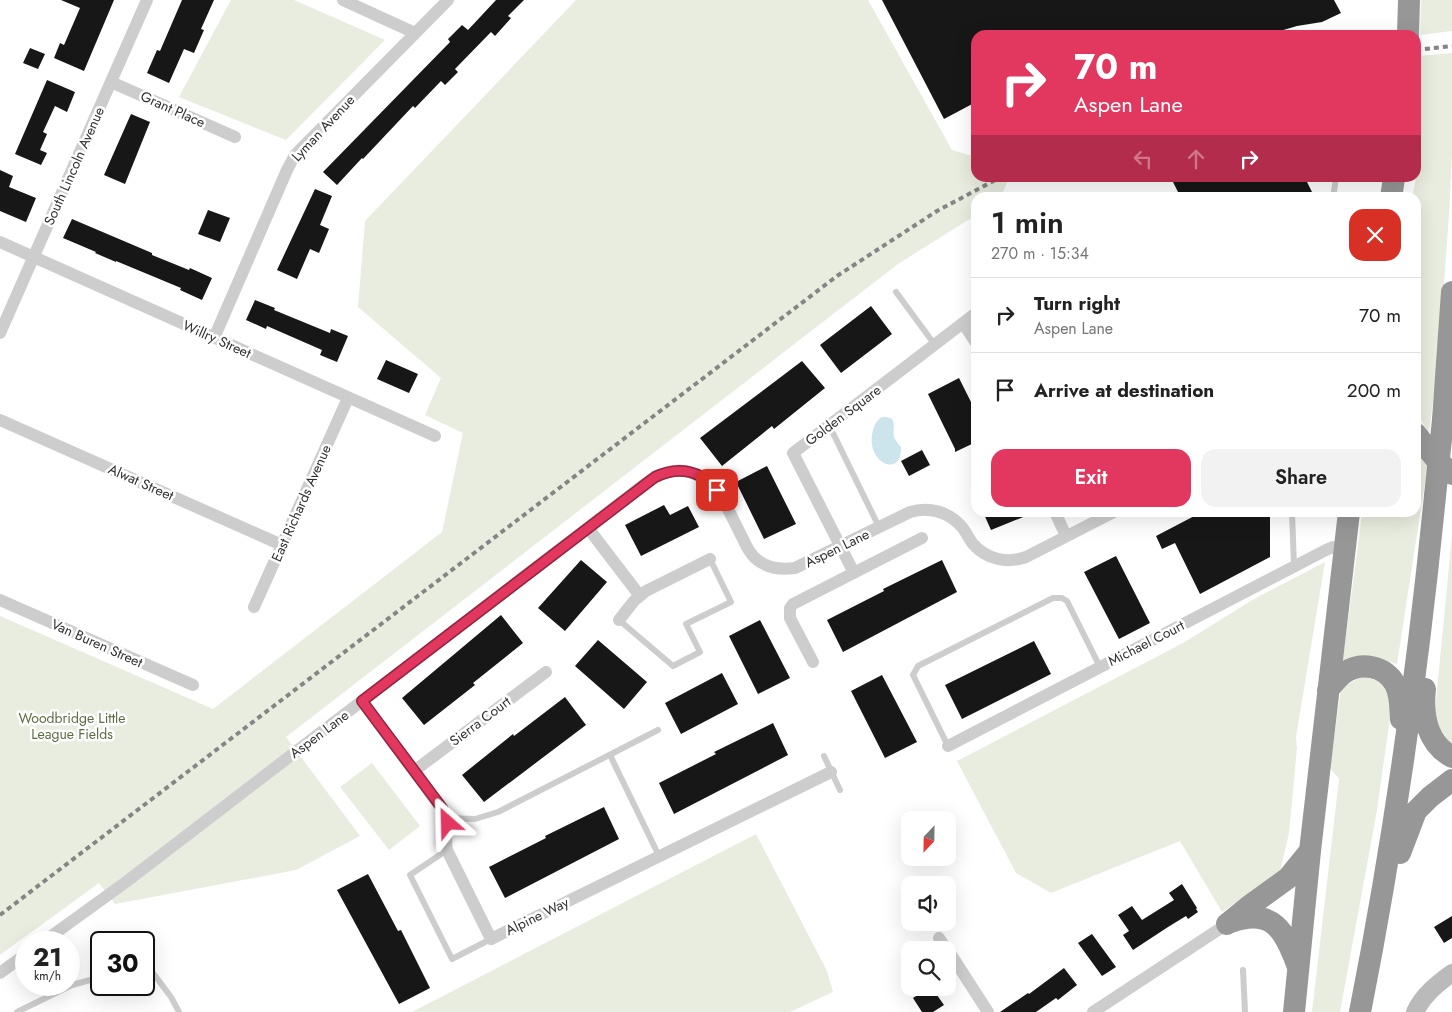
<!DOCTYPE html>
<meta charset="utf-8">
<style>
:root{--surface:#fff;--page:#f2f2f2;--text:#222;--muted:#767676;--line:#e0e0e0;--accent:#e2375f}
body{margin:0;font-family:Jost,sans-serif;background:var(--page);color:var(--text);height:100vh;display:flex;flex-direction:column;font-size:19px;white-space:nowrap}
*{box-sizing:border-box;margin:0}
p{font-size:16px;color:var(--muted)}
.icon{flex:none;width:28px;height:28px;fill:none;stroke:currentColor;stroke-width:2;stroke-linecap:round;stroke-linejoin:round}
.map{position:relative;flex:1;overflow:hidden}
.panel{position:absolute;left:971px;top:192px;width:450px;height:325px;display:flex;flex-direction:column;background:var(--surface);border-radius:15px;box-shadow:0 5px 20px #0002}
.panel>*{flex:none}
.hud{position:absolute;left:971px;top:30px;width:450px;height:152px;border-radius:15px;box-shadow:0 5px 20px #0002;background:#e2375f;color:#fff;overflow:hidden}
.needle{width:32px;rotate:202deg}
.fabs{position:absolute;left:901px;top:811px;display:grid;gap:10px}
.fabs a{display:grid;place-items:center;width:55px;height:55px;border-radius:10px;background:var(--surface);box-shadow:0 5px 20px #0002;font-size:25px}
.speed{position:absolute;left:15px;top:931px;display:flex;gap:10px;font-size:25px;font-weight:700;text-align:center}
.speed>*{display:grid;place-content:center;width:65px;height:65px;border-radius:50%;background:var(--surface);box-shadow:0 5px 20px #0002;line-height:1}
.speed small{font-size:12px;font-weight:400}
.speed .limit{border:2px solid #111;border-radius:8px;background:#fff;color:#111}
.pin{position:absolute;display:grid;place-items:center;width:42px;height:42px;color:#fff;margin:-21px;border-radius:10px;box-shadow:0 2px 8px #0006}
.me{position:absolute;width:55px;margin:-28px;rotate:335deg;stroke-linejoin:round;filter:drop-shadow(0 0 4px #0008)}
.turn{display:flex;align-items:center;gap:18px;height:105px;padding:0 20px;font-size:22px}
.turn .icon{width:65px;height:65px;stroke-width:2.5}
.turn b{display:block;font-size:35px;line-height:42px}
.lanes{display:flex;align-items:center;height:48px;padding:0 20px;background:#0003;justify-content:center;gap:25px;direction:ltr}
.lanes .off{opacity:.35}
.round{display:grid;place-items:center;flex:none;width:52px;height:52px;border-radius:15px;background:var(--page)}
.headline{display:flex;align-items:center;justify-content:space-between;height:85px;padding:0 20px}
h1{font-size:30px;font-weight:600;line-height:38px}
.cta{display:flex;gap:10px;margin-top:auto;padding:10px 20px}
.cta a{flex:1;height:58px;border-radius:15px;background:var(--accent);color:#fff;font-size:20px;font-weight:600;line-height:58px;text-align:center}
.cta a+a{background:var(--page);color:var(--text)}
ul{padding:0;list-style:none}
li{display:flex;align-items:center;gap:15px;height:75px;padding:0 20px;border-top:1px solid var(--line)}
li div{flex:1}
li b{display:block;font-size:19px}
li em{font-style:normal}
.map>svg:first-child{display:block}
.green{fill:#e8eddf}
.water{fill:#cce4ec}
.building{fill:#171717}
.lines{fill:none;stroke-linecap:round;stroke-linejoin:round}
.lane{stroke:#cdcdcd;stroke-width:6}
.street{stroke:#cdcdcd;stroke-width:12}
.secondary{stroke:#bababa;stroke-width:18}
.highway{stroke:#979797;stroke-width:22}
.rail{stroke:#858585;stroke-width:4;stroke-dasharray:5 4;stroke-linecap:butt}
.highway-bridge{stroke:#979797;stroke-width:22}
.route-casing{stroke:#93243e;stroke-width:12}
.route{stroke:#e2375f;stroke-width:9}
.labels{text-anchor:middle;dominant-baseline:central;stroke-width:5;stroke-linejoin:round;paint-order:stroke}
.street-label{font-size:14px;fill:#303030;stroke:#fff}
.park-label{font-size:14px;fill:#5a6c3e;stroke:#fff}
</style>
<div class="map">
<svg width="1452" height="1012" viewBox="0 0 1452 1012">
<rect width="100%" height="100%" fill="#fff"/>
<!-- green -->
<path class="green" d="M231,0H294L385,40L286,140L179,97Z
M576,0H868L952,150L976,157V178H1009L1001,197L976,198V215L898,264L286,737L360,836L296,870L115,904L99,883L0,955V616L213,709L442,532L463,433L425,415L441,378L358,307L365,221Z
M1421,0H1452V31L1420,35Z
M1452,53V154L1449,214L1439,353L1429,433L1416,413V198H1412L1416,178L1419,56Z
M1416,447L1428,463L1397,664L1371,657L1343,660L1362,513L1416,512Z
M1452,535V746L1434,721Z
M1325,562L1296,737L1297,748L1289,833L1280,872L1222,912L1180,841L1051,893L1016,873L957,761L1183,643L1254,599Z
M1363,676L1383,683L1392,704L1377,810L1340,1012H1312L1339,779L1330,768L1341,688Z
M372,763L420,826L389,850L340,787Z
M756,834L827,971L833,992L790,1012H412Z"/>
<!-- water -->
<path class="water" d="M882,417C899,416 892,427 894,437C896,441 898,444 901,447C902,480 864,462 873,430C875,424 877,420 882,417Z"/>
<!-- building -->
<path class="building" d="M61,0H114L84,71L54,58L60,43L64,45L80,8Z
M182,0H214L201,29L204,30L194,53L184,49L169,83L147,73L157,50L160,51Z
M496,0H524L508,16L511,18L495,36L491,32L455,69L458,72L445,85L441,81L415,108L413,106L363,159L362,158L337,185L323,172L450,42L448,39L462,25L468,30Z
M882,0H1334L1341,13L1322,22L1297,26L1267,35H976V102L944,119Z
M30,48L45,54L38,69L23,63Z
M47,80L75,92L67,112L55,106L43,132L47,134L40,150L47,153L41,165L15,154Z
M131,114L150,122L125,184L104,175Z
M0,170L13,176L9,187L36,198L26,222L0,211Z
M1171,178H1305L1315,198H1181Z
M315,189L332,196L320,225L329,229L319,253L310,249L297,279L277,270Z
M208,210L230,218L220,242L198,234Z
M72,219L152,253V255L189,270L190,268L212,278L202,300L180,290L181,288L116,261V262L95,253L96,252L63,238Z
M255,300L275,308L274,310L330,333L331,329L348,336L337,362L320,355L322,350L267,326L266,329L246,320Z
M871,306L892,334L841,373L820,345Z
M386,360L418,374L409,393L377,379Z
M802,361L825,388L774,429L772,426L722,466L700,438Z
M959,378L976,412V442L955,452V449L928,394Z
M922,450L930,465L909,476L901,461Z
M767,466L796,524L764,539L736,482Z
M664,505L670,515L688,506L699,527L641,556L625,525Z
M983,512H1033V513L991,530Z
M1202,512H1270V557L1200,594L1175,543L1162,549L1156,536Z
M1116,556L1150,623L1119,639L1084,572Z
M581,560L607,582L565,631L538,608Z
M942,560L957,592L843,652L827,620L884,591L883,589Z
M501,615L523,643L473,683L475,685L424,725L402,698Z
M760,620L790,678L758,694L729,636Z
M598,640L647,682L624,709L575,666Z
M1034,641L1051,674L962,719L945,685Z
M722,673L738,704L681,734L665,703Z
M882,675L917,742L885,758L851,691Z
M565,697L586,725L484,802L462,775L513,734L514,736Z
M773,723L788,755L674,814L659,783L716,754L714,752Z
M604,807L619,839L505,898L489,867L546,838L545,836Z
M368,874L398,931L401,930L430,988L399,1004L337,890Z
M1182,884L1197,908L1196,909L1198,912L1188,919L1186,916L1168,927L1133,950L1123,935L1129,931L1118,915L1132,906L1142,920L1174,900L1169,893Z
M1452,916V938L1444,943L1434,927Z
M1092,934L1116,967L1102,976L1078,943Z
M1064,968L1077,985L1058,1000L1056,998L1036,1012H1000L1028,993L1029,994Z
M928,988H932L944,1005L933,1012H922L913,998Z"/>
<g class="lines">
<!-- lane -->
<path class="lane" d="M1333,198L1336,178
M896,292L935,345
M829,425L879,527
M1292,512L1294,566
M619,620L673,666L700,652L686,624L731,602L710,559
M948,746L913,675L918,666L1053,598H1062L1067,601L1100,667
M610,755L659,856
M824,756L840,790
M447,818L475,819L498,812L658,730
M447,850L410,875L452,959L491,939
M144,966L147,965L171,997L179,1012
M1243,970L1245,1012
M17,1012L72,985L101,977"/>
<!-- street -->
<path class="street" d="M343,0L415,33
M111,82L235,137
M0,242L435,436
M963,323L976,343
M0,333L147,0
M214,338L287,170L295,155L448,0
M0,420L282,545
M1055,512L1066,536
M588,528L640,596
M854,573L793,453L976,313
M0,600L193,685
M254,607L348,398
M619,620L634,601L646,591L710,559
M813,662L790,618V608L793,604L922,538
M362,701L445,813C450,825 444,837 447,850L491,939L831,772
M948,746L1326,550L1333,547L1345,549
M414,771L546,672
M939,938L947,950
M43,942L126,882L646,483C661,473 675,467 693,473C720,483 730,515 743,539C746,546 750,553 755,558C766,568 781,570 795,568L910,512C929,506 949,512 962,527C966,532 969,539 973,544C986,559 1007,564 1026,557L1114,512
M948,950L988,1012
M0,973L26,954
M1093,1012L1227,924"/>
<!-- secondary -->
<path class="secondary" d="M1415,1012C1423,995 1437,984 1452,973"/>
<!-- highway -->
<path class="highway" d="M1408,35L1409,0
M1391,198L1394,178
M1443,420L1452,292
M1416,434L1435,458L1452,474
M1425,689C1422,716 1427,743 1452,757
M1328,690C1333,684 1337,678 1344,673C1361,661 1385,666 1395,684C1401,695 1400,707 1401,719
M1400,853L1416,811L1430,797L1452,780
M1231,922C1273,907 1285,931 1298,967
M1227,924L1248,907L1288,878L1310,851
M1294,1012L1310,851L1349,512
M1360,1012C1394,841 1418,669 1435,496"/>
<!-- rail -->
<path class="rail" d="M1416,50L1452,46
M0,915L837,276L937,211L999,178"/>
<!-- highway-bridge -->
<path class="highway-bridge" d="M1435,496L1443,420"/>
</g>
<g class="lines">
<defs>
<path id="route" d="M448,823L447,818L442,808L362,701L655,477C678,466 700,470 717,490"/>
</defs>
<!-- route casing -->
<use href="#route" class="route-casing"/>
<!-- route -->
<use href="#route" class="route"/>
</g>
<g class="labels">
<!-- street labels -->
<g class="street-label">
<text transform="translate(173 109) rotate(24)">Grant Place</text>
<text transform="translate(323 128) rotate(-47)">Lyman Avenue</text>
<text transform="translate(74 166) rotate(-66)">South Lincoln Avenue</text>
<text transform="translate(217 339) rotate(24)">Willry Street</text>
<text transform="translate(843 415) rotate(-37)">Golden Square</text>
<text transform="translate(141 482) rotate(24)">Alwat Street</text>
<text transform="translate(301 503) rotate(-66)">East Richards Avenue</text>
<text transform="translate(837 548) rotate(-26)">Aspen Lane</text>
<text transform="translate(97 643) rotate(24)">Van Buren Street</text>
<text transform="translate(1146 643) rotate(-27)">Michael Court</text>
<text transform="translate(480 721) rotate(-37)">Sierra Court</text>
<text transform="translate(319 734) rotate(-37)">Aspen Lane</text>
<text transform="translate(537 916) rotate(-26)">Alpine Way</text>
</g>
<!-- park labels -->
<g class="park-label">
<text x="72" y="718">Woodbridge Little<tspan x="72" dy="16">League Fields</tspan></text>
</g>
</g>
</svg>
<div class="fabs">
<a><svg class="needle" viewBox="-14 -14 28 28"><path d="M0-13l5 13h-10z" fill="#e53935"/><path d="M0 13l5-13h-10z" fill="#767676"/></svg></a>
<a><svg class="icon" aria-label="sound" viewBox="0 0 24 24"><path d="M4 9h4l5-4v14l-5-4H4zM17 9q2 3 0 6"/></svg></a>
<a><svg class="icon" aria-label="search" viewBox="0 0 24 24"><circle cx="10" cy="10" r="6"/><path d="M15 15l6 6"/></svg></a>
</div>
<div class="speed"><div>21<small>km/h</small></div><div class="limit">30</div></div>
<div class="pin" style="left:717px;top:490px;background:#d93025"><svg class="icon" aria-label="arrive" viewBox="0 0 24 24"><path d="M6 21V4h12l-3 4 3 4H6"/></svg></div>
<svg class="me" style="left:448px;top:823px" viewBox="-20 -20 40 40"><path d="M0-17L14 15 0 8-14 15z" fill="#e2375f" stroke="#fff" stroke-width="4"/></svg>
<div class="hud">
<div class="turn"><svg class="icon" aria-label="right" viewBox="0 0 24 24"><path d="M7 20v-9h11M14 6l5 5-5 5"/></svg><div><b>70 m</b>Aspen Lane</div></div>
<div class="lanes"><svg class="icon off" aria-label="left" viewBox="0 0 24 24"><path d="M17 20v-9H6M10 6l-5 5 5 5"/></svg><svg class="icon off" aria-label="ahead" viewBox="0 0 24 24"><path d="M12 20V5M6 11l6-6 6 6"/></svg><svg class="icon" aria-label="right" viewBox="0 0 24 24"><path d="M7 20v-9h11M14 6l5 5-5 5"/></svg></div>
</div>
<section class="panel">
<div class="headline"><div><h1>1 min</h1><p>270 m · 15:34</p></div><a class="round" style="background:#d93025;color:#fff"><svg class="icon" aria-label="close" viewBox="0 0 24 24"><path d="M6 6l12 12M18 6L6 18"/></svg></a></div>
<ul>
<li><svg class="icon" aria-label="right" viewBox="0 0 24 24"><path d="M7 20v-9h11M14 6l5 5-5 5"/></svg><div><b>Turn right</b><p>Aspen Lane</p></div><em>70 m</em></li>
<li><svg class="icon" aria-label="arrive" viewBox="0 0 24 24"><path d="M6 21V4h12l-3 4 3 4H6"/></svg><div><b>Arrive at destination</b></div><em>200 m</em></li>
</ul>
<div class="cta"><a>Exit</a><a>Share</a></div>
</section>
</div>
